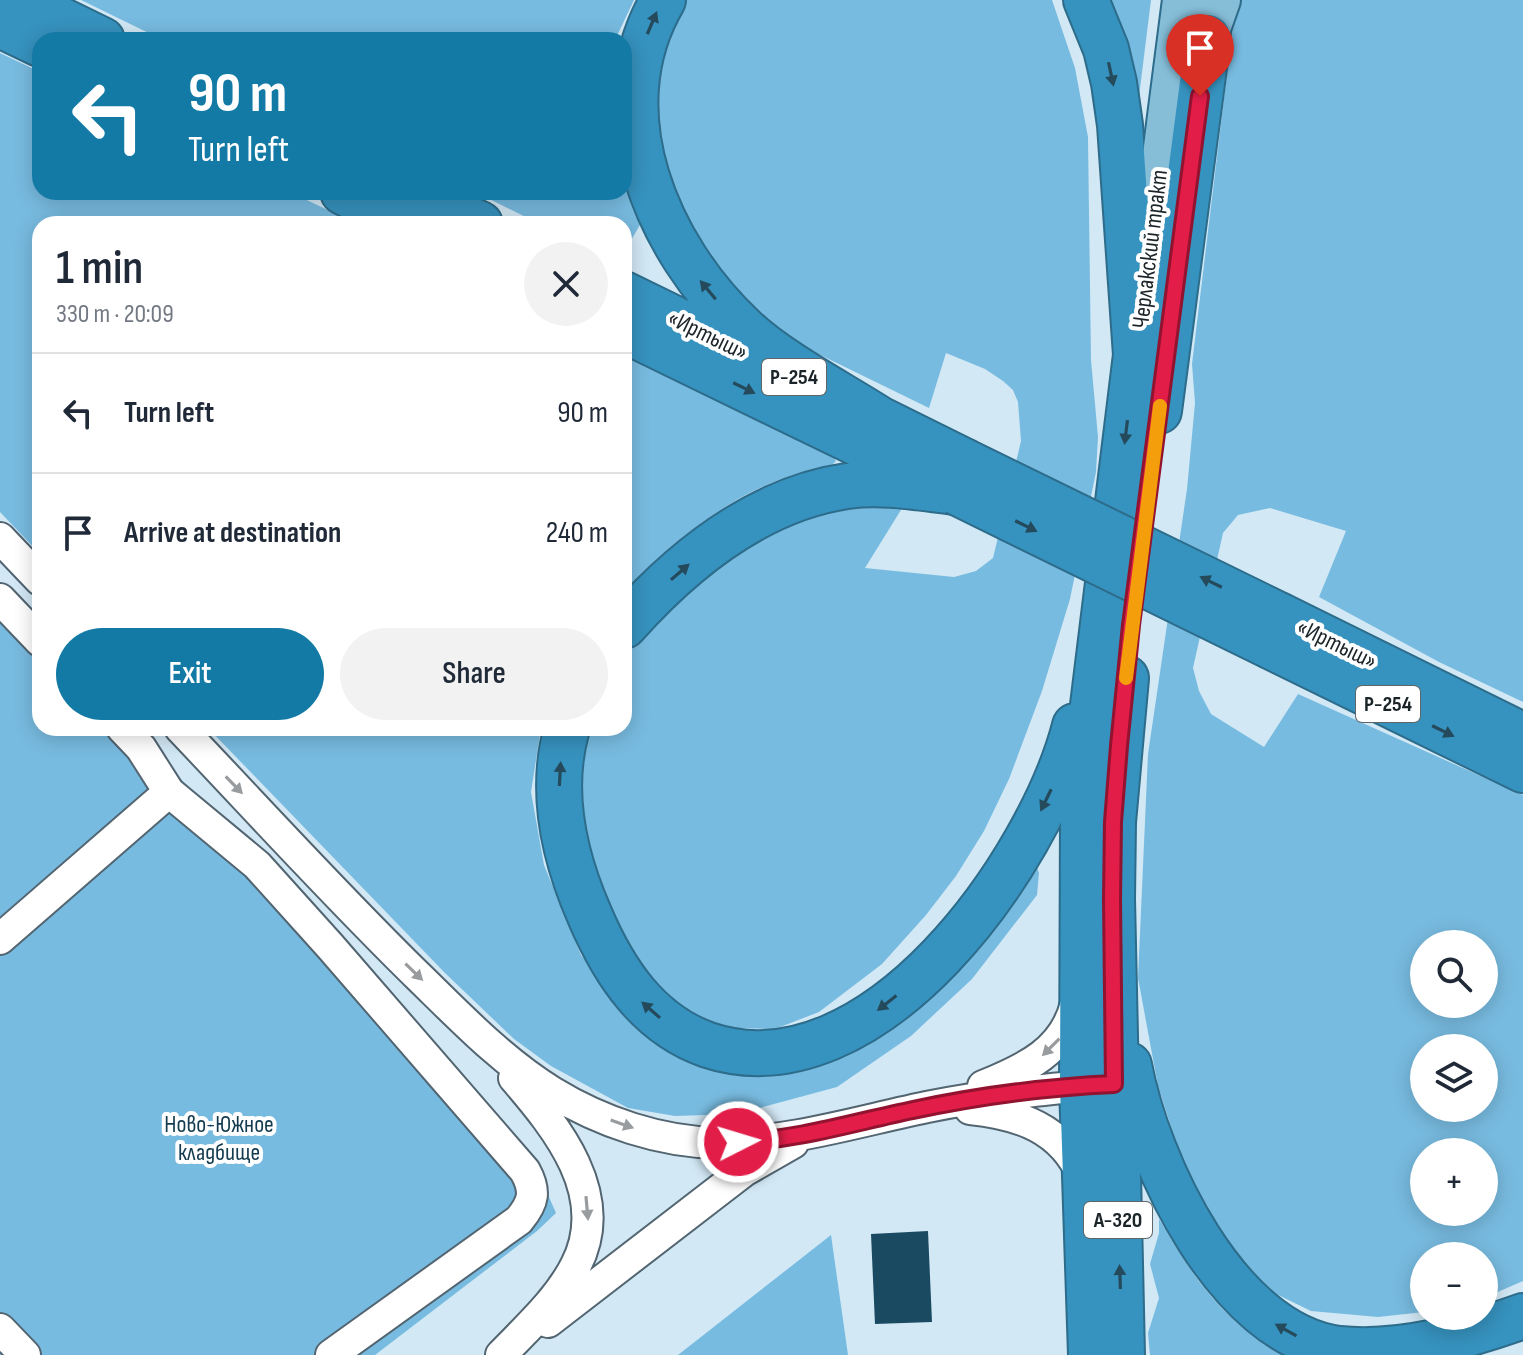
<!DOCTYPE html>
<meta charset="utf-8">
<style>
:root{--surface:#fff;--page:#f2f2f3;--text:#1f2937;--muted:#747a83;--line:#e0e1e3;--accent:#137aa5}
body{margin:0;font-family:"Sofia Sans Condensed",sans-serif;background:var(--page);color:var(--text);height:100vh;display:flex;flex-direction:column;font-size:30px;white-space:nowrap}
*{box-sizing:border-box;margin:0}
p{font-size:26px;color:var(--muted)}
.icon{flex:none;width:44px;height:44px;fill:none;stroke:currentColor;stroke-width:2;stroke-linecap:round;stroke-linejoin:round}
.map{position:relative;flex:1;overflow:hidden}
.drawer{position:absolute;left:32px;top:216px;width:600px;height:520px;display:flex;flex-direction:column;background:var(--surface);border-radius:24px;box-shadow:0 4px 20px #0003}
.drawer>*{flex:none}
.banner{position:absolute;left:32px;top:32px;width:600px;height:168px;border-radius:24px;box-shadow:0 4px 20px #0003;background:#137aa5;color:#fff;overflow:hidden}
.buttons{position:absolute;left:1410px;top:930px;display:grid;gap:16px}
.buttons a{display:grid;place-items:center;width:88px;height:88px;border-radius:50%;background:var(--surface);box-shadow:0 4px 20px #0003;font-size:40px}
.pin{position:absolute;display:grid;place-items:center;width:68px;height:68px;color:#fff;margin:-82px -34px;border-radius:50% 50% 50% 0;rotate:-45deg;box-shadow:0 0 8px #0007}
.pin .icon{rotate:45deg}
.me{position:absolute;width:88px;margin:-44px;rotate:85deg;stroke-linejoin:round;filter:drop-shadow(0 0 6px #0008)}
.turn{display:flex;align-items:center;gap:28px;height:168px;padding:0 24px;font-size:36px}
.turn .icon{width:104px;height:104px;stroke-width:2.5}
.turn b{display:block;font-size:56px;line-height:68px}
.round{display:grid;place-items:center;flex:none;width:84px;height:84px;border-radius:42px;background:var(--page)}
.headline{display:flex;align-items:center;justify-content:space-between;height:136px;padding:0 24px}
h1{font-size:48px;font-weight:600;line-height:60px}
.action{display:flex;gap:16px;margin-top:auto;padding:16px 24px}
.action a{flex:1;height:92px;border-radius:48px;background:var(--accent);color:#fff;font-size:32px;font-weight:600;line-height:92px;text-align:center}
.action a+a{background:var(--page);color:var(--text)}
ul{padding:0;list-style:none}
li{display:flex;align-items:center;gap:24px;height:120px;padding:0 24px;border-top:2px solid var(--line)}
li div{flex:1}
li b{display:block;font-size:30px}
li em{font-style:normal}
.map>svg:first-child{display:block}
.green{fill:#78bbe0;fill-rule:evenodd}
.building{fill:#194a62}
.lines{fill:none;stroke-linecap:round;stroke-linejoin:round}
.minor-casing{stroke:#526571;stroke-width:34}
.major-casing{stroke:#2d6c8a;stroke-width:42}
.highway-casing{stroke:#2d6c8a;stroke-width:48}
.minor{stroke:#fff;stroke-width:30}
.major{stroke:#86bed8;stroke-width:38}
.highway{stroke:#3692be;stroke-width:44}
.highway-bridge-casing{stroke:#2d6c8a;stroke-width:48;stroke-linecap:butt}
.highway-bridge{stroke:#3692be;stroke-width:44}
.oneway{fill:#244a5c}
.oneway2{fill:#989c9e}
.route-casing{stroke:#92132f;stroke-width:20}
.route{stroke:#e11d48;stroke-width:14}
.slow{stroke:#f59e0b;stroke-width:14}
.labels{text-anchor:middle;dominant-baseline:central;stroke-width:8;stroke-linejoin:round;paint-order:stroke}
.shield{fill:#fff;stroke:#5f6668;stroke-width:2}
.shield-label{font-size:22px;font-weight:bold;fill:#1b2428}
.street-label{font-size:24px;fill:#1b2428;stroke:#fff}
.park-label{font-size:24px;fill:#133b4f;stroke:#fff}
</style>
<div class="map">
<svg width="1523" height="1355" viewBox="0 0 1523 1355">
<rect width="100%" height="100%" fill="#d2e8f5"/>
<!-- green -->
<path class="green" d="M81,0H634L615,40H163Z
M680,0H1052L1075,68L1088,137L1091,360L1098,437L1096,472L1070,599L1042,691L1009,779L984,831L956,876L926,915L882,964L819,1012L775,1029L730,1028L696,1017L662,994L642,968L597,889L575,800L585,728H624V648L686,581L824,504L909,497L865,568L954,577L976,571L993,558L1021,441L1018,402L1013,390L1003,381L985,369L946,353L929,408L804,347L760,313L732,284L700,242L671,186L656,131L652,87Z
M1109,0H1151L1132,153L1129,58Z
M1239,0H1523V702L1439,662L1319,597L1346,531L1270,508L1238,515L1223,533L1193,668L1199,691L1211,714L1264,747L1298,694L1523,795V1281L1484,1298V1256H1424V1312L1378,1317L1311,1311L1270,1291L1236,1258L1187,1177L1158,1086L1138,978L1148,754L1187,489L1195,403L1192,364L1233,24ZM1424,944H1484V1004H1424ZM1424,1048H1484V1108H1424ZM1424,1152H1484V1212H1424Z
M0,53L40,72V192H290L357,224H40V554L0,512Z
M624,175L640,225L624,252V224H540L475,192H624Z
M624,353L831,454L836,461L831,466C745,480 685,532 624,590Z
M0,590L40,632V728H132L336,941L537,1170L556,1213L537,1231L375,1355H0Z
M208,728H541L531,792L544,865L581,955L631,1020L791,1062L1035,862L1039,873L1037,895L972,979L911,1036L837,1087L737,1114L675,1116L628,1108L551,1066L514,1039L445,973Z
M1159,1219C1193,1276 1226,1330 1292,1355H1150L1148,1333L1159,1298L1150,1264L1159,1233Z
M831,1235L848,1355H678Z"/>
<!-- building -->
<path class="building" d="M928,1231L932,1322L875,1324L871,1234Z"/>
<g class="lines">
<defs>
<path id="minor" d="M0,538L40,580
M0,599L40,641
M122,728L141,748L169,792L257,865L330,946L525,1171C536,1191 534,1202 519,1220L331,1355
M180,728C259,811 337,897 419,977C461,1018 502,1061 552,1092C601,1122 660,1142 718,1143C791,1143 862,1120 932,1106C982,1096 1032,1091 1082,1086
M0,939L169,792
M983,1086C1025,1069 1065,1051 1076,1003
M970,1109C1019,1114 1062,1128 1083,1177
M548,1322L744,1171L793,1143
M0,1329L25,1355
M501,1355C528,1327 559,1299 576,1265C612,1195 557,1128 514,1078"/>
<path id="major" d="M1208,37L1221,0
M1144,295L1182,0"/>
<path id="highway" d="M20,0L102,40
M663,0C598,111 657,248 744,329C779,362 839,393 881,420
M1086,0L1106,49L1114,83L1120,125L1136,355L1088,746L1083,817L1082,1086L1091,1355
M0,25L40,44
M343,192L408,224
M414,192L480,224
M624,294L757,359
M624,330L931,479
M855,407L964,461
M1159,411L1208,37
M1281,616L1514,731
M624,626C682,561 758,499 847,486C883,481 920,488 956,492
M1272,647L1523,770
M567,728C549,791 564,857 590,916C614,972 648,1024 708,1045C873,1100 1040,862 1075,726
M1129,1065C1147,1163 1227,1335 1339,1349C1402,1355 1464,1337 1523,1316
M1122,1355L1112,899L1113,822L1126,678"/>
</defs>
<!-- minor casing -->
<use href="#minor" class="minor-casing"/>
<!-- major casing -->
<use href="#major" class="major-casing"/>
<!-- highway casing -->
<use href="#highway" class="highway-casing"/>
<!-- minor -->
<use href="#minor" class="minor"/>
<!-- major -->
<use href="#major" class="major"/>
<!-- highway -->
<use href="#highway" class="highway"/>
<defs>
<path id="highway-bridge" d="M964,461L1281,616
M956,492L1272,647"/>
</defs>
<!-- highway-bridge casing -->
<use href="#highway-bridge" class="highway-bridge-casing"/>
<!-- highway-bridge -->
<use href="#highway-bridge" class="highway-bridge"/>
</g>
<!-- one-way arrows -->
<defs><path id="oneway-solid" d="M-6-.8H1V-3.2L6.5 0L1 3.2V.8H-6Z" transform="scale(2)"/></defs>
<g class="oneway">
<use href="#oneway-solid" transform="translate(652 23) rotate(-67)"/>
<use href="#oneway-solid" transform="translate(1111 74) rotate(78)"/>
<use href="#oneway-solid" transform="translate(708 290) rotate(-130)"/>
<use href="#oneway-solid" transform="translate(744 388) rotate(26)"/>
<use href="#oneway-solid" transform="translate(1126 432) rotate(97)"/>
<use href="#oneway-solid" transform="translate(1026 526) rotate(26)"/>
<use href="#oneway-solid" transform="translate(680 572) rotate(-41)"/>
<use href="#oneway-solid" transform="translate(1211 582) rotate(-154)"/>
<use href="#oneway-solid" transform="translate(1443 731) rotate(26)"/>
<use href="#oneway-solid" transform="translate(560 774) rotate(-87)"/>
<use href="#oneway-solid" transform="translate(1046 800) rotate(116)"/>
<use href="#oneway-solid" transform="translate(887 1003) rotate(142)"/>
<use href="#oneway-solid" transform="translate(651 1010) rotate(-139)"/>
<use href="#oneway-solid" transform="translate(1120 1277) rotate(-92)"/>
<use href="#oneway-solid" transform="translate(1286 1330) rotate(-151)"/>
</g>
<g class="oneway2">
<use href="#oneway-solid" transform="translate(234 785) rotate(46)"/>
<use href="#oneway-solid" transform="translate(414 972) rotate(44)"/>
<use href="#oneway-solid" transform="translate(1051 1047) rotate(135)"/>
<use href="#oneway-solid" transform="translate(622 1124) rotate(19)"/>
<use href="#oneway-solid" transform="translate(587 1208) rotate(85)"/>
</g>
<g class="lines">
<defs>
<path id="route" d="M738,1142C797,1140 855,1122 913,1110C979,1096 1046,1087 1114,1084L1112,899L1113,822L1119,746L1131,625L1200,96"/>
</defs>
<!-- route casing -->
<use href="#route" class="route-casing"/>
<!-- route -->
<use href="#route" class="route"/>
<!-- slow -->
<path class="slow" d="M1126,678L1160,406"/>
</g>
<g class="labels">
<!-- shield labels -->
<g class="shield">
<rect x="762" y="359" width="64" height="36" rx="6"/>
<rect x="1356" y="686" width="64" height="36" rx="6"/>
<rect x="1084" y="1202" width="68" height="36" rx="6"/>
</g>
<g class="shield-label">
<text x="794" y="377">Р-254</text>
<text x="1388" y="704">Р-254</text>
<text x="1118" y="1220">А-320</text>
</g>
<!-- street labels -->
<g class="street-label">
<text transform="translate(1150 249) rotate(-83)">Черлакский тракт</text>
<text transform="translate(708 335) rotate(26)">«Иртыш»</text>
<text transform="translate(1337 644) rotate(26)">«Иртыш»</text>
</g>
<!-- park labels -->
<g class="park-label">
<text x="219" y="1124">Ново-Южное<tspan x="219" dy="28">кладбище</tspan></text>
</g>
</g>
</svg>
<div class="buttons">
<a><svg class="icon" aria-label="search" viewBox="0 0 24 24"><circle cx="10" cy="10" r="6"/><path d="M15 15l6 6"/></svg></a>
<a><svg class="icon" aria-label="layers" viewBox="0 0 24 24"><path d="M12 4l9 5-9 5-9-5zM3 14l9 5 9-5"/></svg></a>
<a>+</a>
<a>−</a>
</div>
<div class="pin" style="left:1200px;top:96px;background:#d93025"><svg class="icon" aria-label="arrive" viewBox="0 0 24 24"><path d="M6 21V4h12l-3 4 3 4H6"/></svg></div>
<svg class="me" style="left:738px;top:1142px" viewBox="-20 -20 40 40"><circle r="17" fill="#e11d48" stroke="#fff" stroke-width="3"/><path d="M0-11L8 9 0 5-8 9z" fill="#fff"/></svg>
<div class="banner">
<div class="turn"><svg class="icon" aria-label="left" viewBox="0 0 24 24"><path d="M17 20v-9H6M10 6l-5 5 5 5"/></svg><div><b>90 m</b>Turn left</div></div>
</div>
<section class="drawer">
<div class="headline"><div><h1>1 min</h1><p>330 m · 20:09</p></div><a class="round"><svg class="icon" aria-label="close" viewBox="0 0 24 24"><path d="M6 6l12 12M18 6L6 18"/></svg></a></div>
<ul>
<li><svg class="icon" aria-label="left" viewBox="0 0 24 24"><path d="M17 20v-9H6M10 6l-5 5 5 5"/></svg><div><b>Turn left</b></div><em>90 m</em></li>
<li><svg class="icon" aria-label="arrive" viewBox="0 0 24 24"><path d="M6 21V4h12l-3 4 3 4H6"/></svg><div><b>Arrive at destination</b></div><em>240 m</em></li>
</ul>
<div class="action"><a>Exit</a><a>Share</a></div>
</section>
</div>
